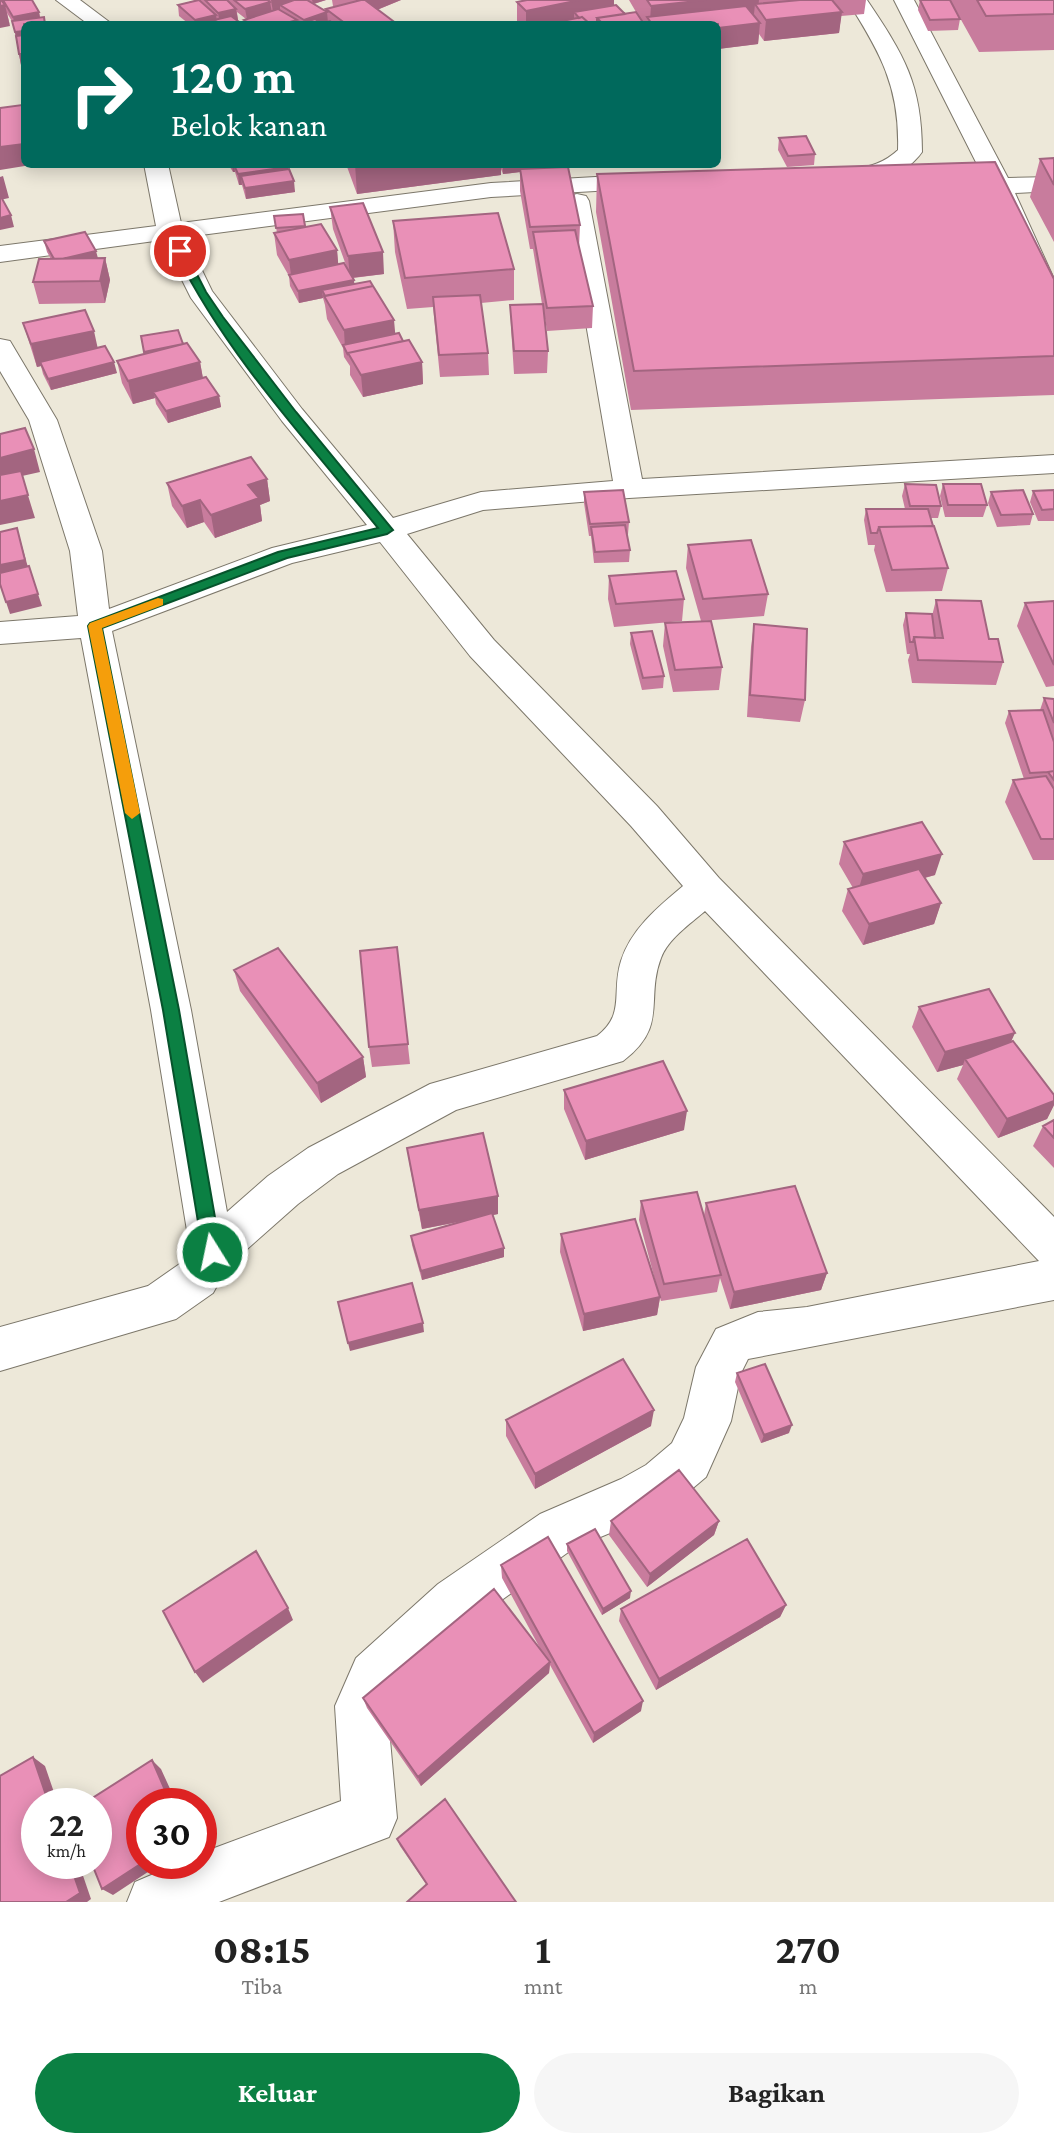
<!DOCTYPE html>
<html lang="id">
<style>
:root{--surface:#fff;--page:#f6f6f6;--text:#222;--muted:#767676;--accent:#0b8043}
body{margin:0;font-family:"Crimson Pro",serif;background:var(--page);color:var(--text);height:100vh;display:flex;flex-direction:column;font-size:26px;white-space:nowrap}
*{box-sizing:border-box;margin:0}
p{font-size:23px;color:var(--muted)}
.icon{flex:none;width:38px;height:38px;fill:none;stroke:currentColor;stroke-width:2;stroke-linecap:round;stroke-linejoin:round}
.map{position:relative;height:1902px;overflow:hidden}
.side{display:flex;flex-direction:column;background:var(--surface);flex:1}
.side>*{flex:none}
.top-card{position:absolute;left:21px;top:21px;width:700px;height:147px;border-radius:10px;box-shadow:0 4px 18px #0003;background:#00695c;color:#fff;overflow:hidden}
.speed{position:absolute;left:21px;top:1788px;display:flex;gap:14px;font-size:35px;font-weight:700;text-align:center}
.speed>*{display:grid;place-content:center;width:91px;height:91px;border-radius:50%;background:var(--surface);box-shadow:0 4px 18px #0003;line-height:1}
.speed small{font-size:18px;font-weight:400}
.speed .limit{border:10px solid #d22;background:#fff;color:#111}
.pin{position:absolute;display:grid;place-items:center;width:60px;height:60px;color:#fff;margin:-30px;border:4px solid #fff;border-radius:50%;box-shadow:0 2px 7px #0007}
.me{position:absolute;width:77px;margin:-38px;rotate:350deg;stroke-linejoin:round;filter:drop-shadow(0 0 5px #0008)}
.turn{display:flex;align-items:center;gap:24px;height:147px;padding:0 35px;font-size:32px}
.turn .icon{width:91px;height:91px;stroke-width:2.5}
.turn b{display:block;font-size:49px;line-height:60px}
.eta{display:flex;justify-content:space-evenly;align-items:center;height:119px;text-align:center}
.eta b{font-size:42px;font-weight:700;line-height:49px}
.action{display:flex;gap:14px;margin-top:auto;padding:14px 35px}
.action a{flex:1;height:80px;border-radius:42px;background:var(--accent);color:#fff;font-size:28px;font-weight:700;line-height:80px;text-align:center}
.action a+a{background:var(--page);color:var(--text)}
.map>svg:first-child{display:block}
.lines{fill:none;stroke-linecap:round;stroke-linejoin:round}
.minor-casing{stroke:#7c776a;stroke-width:2}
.minor{fill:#fff;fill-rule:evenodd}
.wall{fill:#c87c9d}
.shaded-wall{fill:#a36580}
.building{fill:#e990b7;stroke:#a36580;stroke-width:2}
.route{fill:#0b8043;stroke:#07532c;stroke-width:2}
.slow{fill:#f59e0b}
</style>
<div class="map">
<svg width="1054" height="1902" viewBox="0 0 1054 1902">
<rect width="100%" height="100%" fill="#ede8d9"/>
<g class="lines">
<defs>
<path id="minor" d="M56,0H80L112,24H88Z
M847,0H867C904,55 922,84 922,152C905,176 868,190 839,183L836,178L839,173C862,167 880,167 898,150C900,87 880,52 847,0Z
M894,0H914L1008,178L1054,177V191L1015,193L1054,279V316L1045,314L1041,308L988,186Z
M144,164H168L181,223L491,183L648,174L657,176L660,181L657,186L648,188L491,197L186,237L212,291L302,409L393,518L481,492L613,481L565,201L568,196L577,194L586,196L589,201L642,479L1054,455V473L629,498L483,510L407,534L494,640L657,806L719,878L1054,1217V1300L748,1359L741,1373L731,1421L706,1477L680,1499L651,1516L574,1548L474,1620L392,1694L387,1706L397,1818L389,1837L219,1902H127L135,1882L177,1864H201V1853L341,1801L335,1706L356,1658L438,1584L540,1514L621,1479L646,1465L672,1443L684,1418L696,1367L716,1329L758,1312L807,1307L1039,1261L705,911C690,924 668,939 661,958C645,1000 669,1026 623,1061L456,1110L338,1174L298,1204L228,1266L213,1293L176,1319L0,1371V1327L148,1286L181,1263L190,1249L151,1010L81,638L0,644V622L78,616L70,551L29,420L0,371V339L10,341L57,420L102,551L109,609L272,548L367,525L282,421L191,298L162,240L0,262V246L156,226ZM380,542L470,656L631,826L683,886C658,907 631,929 621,961C611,992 626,1014 597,1036L430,1084L308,1148L268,1176L227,1212L191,1010L112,631L292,563Z"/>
</defs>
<!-- minor casing -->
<use href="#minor" class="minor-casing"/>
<!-- minor -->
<use href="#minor" class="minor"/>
</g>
<!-- wall -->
<path class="wall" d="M0,0H32L39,12L40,18L21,65L13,23L7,13L10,26Z
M196,0H326L314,4L327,12L326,9L335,7L333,6L332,0H401L377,10L397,24H245L244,20L246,19L237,12L238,20H236L242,24H189L179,16L178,5Z
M527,0H614V5L625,14L636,12L629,0H866L864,14L841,16L839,33L764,41L759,34L758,44L718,49V24H519L517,23V2Z
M920,0L960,19L958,30L928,31L918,10Z
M950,0H1054V50L979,52Z
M779,138L815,154L814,165L787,167L778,150Z
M1054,158V242L1030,197L1040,159Z
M228,164H287L295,192L246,199L242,185H239L235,172H233Z
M346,164H546V168L580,225L579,247L593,306L592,328L547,331L544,312L548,351L547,373L514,374L511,327L510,305L542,304L533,249H530L520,191V172L503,174L501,169V175L357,194Z
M597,174L1054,279V395L631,410L596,212Z
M330,207L384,274L353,278L354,284L395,334L403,341L422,362L423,384L363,397L350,375V366L344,357L343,348L327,319L325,305L323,298L299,303L290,286L289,276L277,255L274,233H277L274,216L303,214L306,227L337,250L338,264L347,268L333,229Z
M393,221L514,269V300L481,303L488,353L489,375L440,377L433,307L407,309L395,252Z
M44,241L98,258H105L110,280L105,303L39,304L33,282L51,259L47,252Z
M23,323L98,348L117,373L51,390L43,374L41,366L37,367Z
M141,336L183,344L200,362L203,378L219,396L221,407L168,423L156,404L155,398L133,404L122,383L117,361L144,354Z
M267,479L270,501L260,505L262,521L215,538L204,522L187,528L172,506L167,483Z
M905,484L941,506L938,518H931L948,568L942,591L886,592L874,550L875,545H868L864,520L866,509H905L902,496Z
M943,484L987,505L983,517H945L940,496Z
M1054,490V521H1038L1030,502L1033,491Z
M584,492L629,522L628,534H627L630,550L629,562L594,563L591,536H589L584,503Z
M991,492L1033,514L1030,525L997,527L988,503Z
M688,545L768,594L764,616L701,621L686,568Z
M609,576L684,599L682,621L614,627L608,599Z
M936,600L989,639L1003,662L996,685L912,683L908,660L910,654H907L903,625L906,613L932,616Z
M1054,601V686L1046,687L1017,626L1025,603Z
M665,623L722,667L719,690L673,692L663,646Z
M754,624L805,700L800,722L747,717L751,647Z
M631,633L664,676L663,688L642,690L630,644Z
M1044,698L1054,699V860H1033L1005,802L1013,780L1024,779L1005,723L1009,711L1040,710Z
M844,842L935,875L925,878L941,903L934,924L863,945L842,911L848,889L853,888L839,864Z
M397,947L410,1064L372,1067L369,1047Z
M234,970L363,1057L366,1077L321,1103L240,991Z
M919,1007L1011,1042L1054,1095V1105L1047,1119L998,1138L957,1079L963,1065L937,1072L912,1027Z
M564,1090L684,1130L585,1160L564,1109Z
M1054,1120V1168L1033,1146L1043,1126Z
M407,1148L498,1196V1214L493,1215L504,1257L422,1280L412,1245L411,1236L464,1221L422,1229L410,1167Z
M641,1201L704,1215L706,1203L827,1273L821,1290L730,1309L720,1278L717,1292L661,1301L660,1298L657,1315L583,1331L560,1252L561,1234L658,1291L639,1220Z
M737,1373L789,1433L761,1443L735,1382Z
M506,1420L651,1426L535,1489L506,1436Z
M611,1521H719L714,1535L647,1587L609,1535Z
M567,1544L630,1598L602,1615L567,1551Z
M501,1565L641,1711L593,1743L550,1665L549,1673L421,1786L367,1708L363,1698L542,1652L502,1578Z
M786,1605L780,1617L656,1690L619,1621L621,1609Z
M397,1839L516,1902L426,1884L400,1846Z"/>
<!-- shaded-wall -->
<path class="shaded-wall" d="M271,0H306L280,5V10L273,12Z
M312,0H326L313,4Z
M356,0H401L357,18Z
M580,0H614V14L574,12V22L560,24H526V11Z
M706,0H759L758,9L755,4L753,24L650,21L651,6Z
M270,2L272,13L247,19L245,9Z
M5,5L10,26L0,28V6Z
M236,9L238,20L220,24L218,13Z
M39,12L41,23L15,28L13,17Z
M327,12L328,23L305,24L304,20Z
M842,12L839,33L764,41L766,20Z
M216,15L217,22L214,20L215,24H195V20Z
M297,20V24H283Z
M760,23L758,44L718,49V28Z
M24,31V42L17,43L15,32Z
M19,54H24V65H21Z
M24,144V164H37L0,170V147Z
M232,164H271L234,165L235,172H233Z
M355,164H501V175L357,194Z
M503,164H546V170L520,169V172L503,174Z
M288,167L289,178L241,176L242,185H239L238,174Z
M3,176L9,198L0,200V177Z
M294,181L295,192L246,199L245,188Z
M11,215L14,227L0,230V218Z
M337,250L339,272L292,282L289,260Z
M96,251L99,262L55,261Z
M383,252L384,274L350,278L348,256Z
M105,258L110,280L105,303L100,281Z
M354,280L355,291L322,290L323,298L299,303L298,291Z
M394,320L396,342L345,349L344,330Z
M94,331L99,354L40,362L41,366L37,367L31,344Z
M114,362L117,373L51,390L48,379Z
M200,362L204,385L153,392L155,398L133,404L128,381Z
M422,362L423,384L363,397L361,375Z
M219,396L221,407L168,423L166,411Z
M34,449L40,472L22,476L35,518L0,525V458Z
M267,479L270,501L260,505L262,521L215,538L211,515L248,485Z
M200,500L204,522L187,528L182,506Z
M17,528L29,571L0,577V565Z
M38,594L42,606L10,614L6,602Z
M942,854L935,875L857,895L863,874Z
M941,903L934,924L863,945L869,924Z
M1015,1033L1006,1053L965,1059L963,1065L937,1072L945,1052Z
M363,1057L366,1077L321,1103L317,1083Z
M1054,1101V1105L1047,1119L998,1138L1007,1119Z
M687,1111L684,1130L585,1160L586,1141Z
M498,1196V1214L422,1229L419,1210Z
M504,1248V1257L422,1280L421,1271Z
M827,1273L821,1290L730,1309L734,1292Z
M660,1297L657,1315L583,1331L584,1314Z
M423,1323L424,1332L350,1351L348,1343Z
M654,1410L651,1426L535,1489V1474Z
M792,1425L789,1433L761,1443L764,1435Z
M719,1521L714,1535L647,1587L650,1574Z
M631,1591L630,1598L602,1615L603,1609Z
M786,1605L780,1617L656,1690L659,1679Z
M288,1608L293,1620L203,1683L195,1672Z
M550,1662L549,1673L421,1786L418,1777Z
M643,1701L641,1711L593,1743L594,1733Z
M33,1757L45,1766L58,1804H49Z
M152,1760L161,1769L177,1804H171Z
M142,1863V1864H160L113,1895L102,1889Z
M70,1864H79L91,1899L87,1902H66Z"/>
<!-- building -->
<path class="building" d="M0,0H1L5,5L0,6Z
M3,0H32L39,12L13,17Z
M199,0L216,15L195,20L178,5Z
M205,0H227L236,9L218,13Z
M234,0H268L270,2L245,9Z
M294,0H307L327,12L304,20L280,5Z
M361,0H365L397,24H346L326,9Z
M527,0H580L526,11L517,2Z
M647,0H706L651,6Z
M800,0H832L842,12L766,20L755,4Z
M920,0H950L960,19L930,20Z
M977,0H1054V14L986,16Z
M616,5L625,14L597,18V24H590L582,17L579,18L574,12Z
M746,6L760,23L718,28V24H652L647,17Z
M278,9L297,20L283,24H251L244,20Z
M636,12L644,24H603L597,18Z
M231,16L242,24H220L214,20Z
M44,17L45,24H24V31L15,32L12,21Z
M582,17L590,24H547Z
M315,19L321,23L299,24Z
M330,21L334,24H317Z
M212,22L215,24H202Z
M24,35V54H19L16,36Z
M22,105L24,113V144L0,147V108Z
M806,136L815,154L788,156L779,138Z
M1054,158V185L1040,159Z
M995,162L1054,279V356L634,371L597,174Z
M287,164L288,167L238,174L234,165Z
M568,167L580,225L530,227L520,169Z
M289,169L294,181L245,188L241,176Z
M0,195L11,215L0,218Z
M363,203L383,252L348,256L330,207Z
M498,213L514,269L405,278L393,221Z
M303,214L305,226L276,228L274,216Z
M321,224L337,250L289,260L274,233Z
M575,230L593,306L547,308L533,232Z
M85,232L96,251L62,259H54L44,241Z
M105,258L100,281L33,282L39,259Z
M344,263L354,280L298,291L289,275Z
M370,281L373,286L325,296L322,290Z
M373,286L394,320L344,330L324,296Z
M480,295L488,353L439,355L433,297Z
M543,304L548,351H514L510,305Z
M85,310L94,331L31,344L23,323Z
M178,330L183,344L144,352L141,336Z
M399,333L403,341L348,353V355L343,345Z
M409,340L422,362L361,375L348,353Z
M187,343L200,362L128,381L117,361Z
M105,346L114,362L48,379L40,362Z
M206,377L219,396L166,411L153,392Z
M25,428L34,449L0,458V434Z
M251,457L267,479L248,485L259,498L211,515L200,500L182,506L167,483Z
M21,471L28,495L0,501V475Z
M905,484L936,485L941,506H910Z
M943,484H981L987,505H948Z
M623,490L629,522L590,524L584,492Z
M1023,490L1033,514L1001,515L991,492Z
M1054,490V509L1042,510L1033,491Z
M866,509H928L933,526L879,527L877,533H871Z
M625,525L630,550L595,552L591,527Z
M934,526L948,568L892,570L879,527Z
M17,528L25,560L0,565V532Z
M751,540L768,594L703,599L688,545Z
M29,566L38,594L6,602L0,584V573Z
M676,571L684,599L616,604L609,576Z
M936,600L981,601L989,639H998L1003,662L918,660L914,637L943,638Z
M1054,601V665L1025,603Z
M906,613L932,614L935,638L914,637L913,642H910Z
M711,621L722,667L675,670L665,623Z
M754,624L807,629L805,700L750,695Z
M652,631L664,676L643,678L631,633Z
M1044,698L1054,699V723Z
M1043,710L1054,742V771L1048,772L1030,773L1009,711Z
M1054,771V780L1048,772Z
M1046,776L1054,789V839H1041L1013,780Z
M922,822L942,854L863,874L844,842Z
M919,869L941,903L869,924L848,889Z
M397,947L408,1044L369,1047L360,951Z
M278,948L363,1057L317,1083L234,970Z
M989,989L1015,1033L945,1052L919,1007Z
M1013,1041L1054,1095V1101L1007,1119L965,1059Z
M663,1061L687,1111L586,1141L564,1090Z
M1054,1120V1138L1043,1126Z
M483,1133L498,1196L419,1210L407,1148Z
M795,1186L827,1273L734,1292L706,1203Z
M697,1192L721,1275L664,1284L641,1201Z
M492,1213L504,1248L421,1271L411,1236Z
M635,1219L660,1297L584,1314L561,1234Z
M412,1283L423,1323L348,1343L338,1302Z
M623,1359L654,1410L535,1474L506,1420Z
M765,1364L792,1425L764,1435L737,1373Z
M679,1470L719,1521L650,1574L611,1521Z
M595,1529L631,1591L603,1609L567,1544Z
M548,1537L643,1701L594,1733L501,1565Z
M747,1539L786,1605L659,1679L621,1609Z
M256,1551L288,1608L195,1672L163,1611Z
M494,1589L550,1662L418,1777L363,1698Z
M33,1757L49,1804H37V1864H70L80,1893L66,1902H0V1776Z
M152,1760L171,1804H142V1863L102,1889L92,1864H96V1804H83Z
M445,1799L516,1902H407L427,1884L397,1839Z"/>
<!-- route -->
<path class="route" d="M177,249H184L206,292L223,317L296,412L393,530L387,534L287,558L102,628L179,1010L221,1252L218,1258L212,1260L205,1258L203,1252L163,1010L88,626L90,623L278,552L378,528C307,441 225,354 175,251Z"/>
<!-- slow -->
<path class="slow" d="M158,598L163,599V605L102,628L140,813L132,819L125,813L88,626L90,623Z"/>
</svg>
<div class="speed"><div>22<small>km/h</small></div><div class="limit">30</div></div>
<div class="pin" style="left:180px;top:251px;background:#d93025"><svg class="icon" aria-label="arrive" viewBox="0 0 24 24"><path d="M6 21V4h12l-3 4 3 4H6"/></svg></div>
<svg class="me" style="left:212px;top:1252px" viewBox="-20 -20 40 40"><circle r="17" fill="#0b8043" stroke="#fff" stroke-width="3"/><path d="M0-11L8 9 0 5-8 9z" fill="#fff"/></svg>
<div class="top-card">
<div class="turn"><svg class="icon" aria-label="right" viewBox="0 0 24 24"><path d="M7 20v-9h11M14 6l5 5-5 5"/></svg><div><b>120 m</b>Belok kanan</div></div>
</div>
</div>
<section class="side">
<div class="eta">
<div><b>08:15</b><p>Tiba</p></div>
<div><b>1</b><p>mnt</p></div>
<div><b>270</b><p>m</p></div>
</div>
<div class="action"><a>Keluar</a><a>Bagikan</a></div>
</section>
